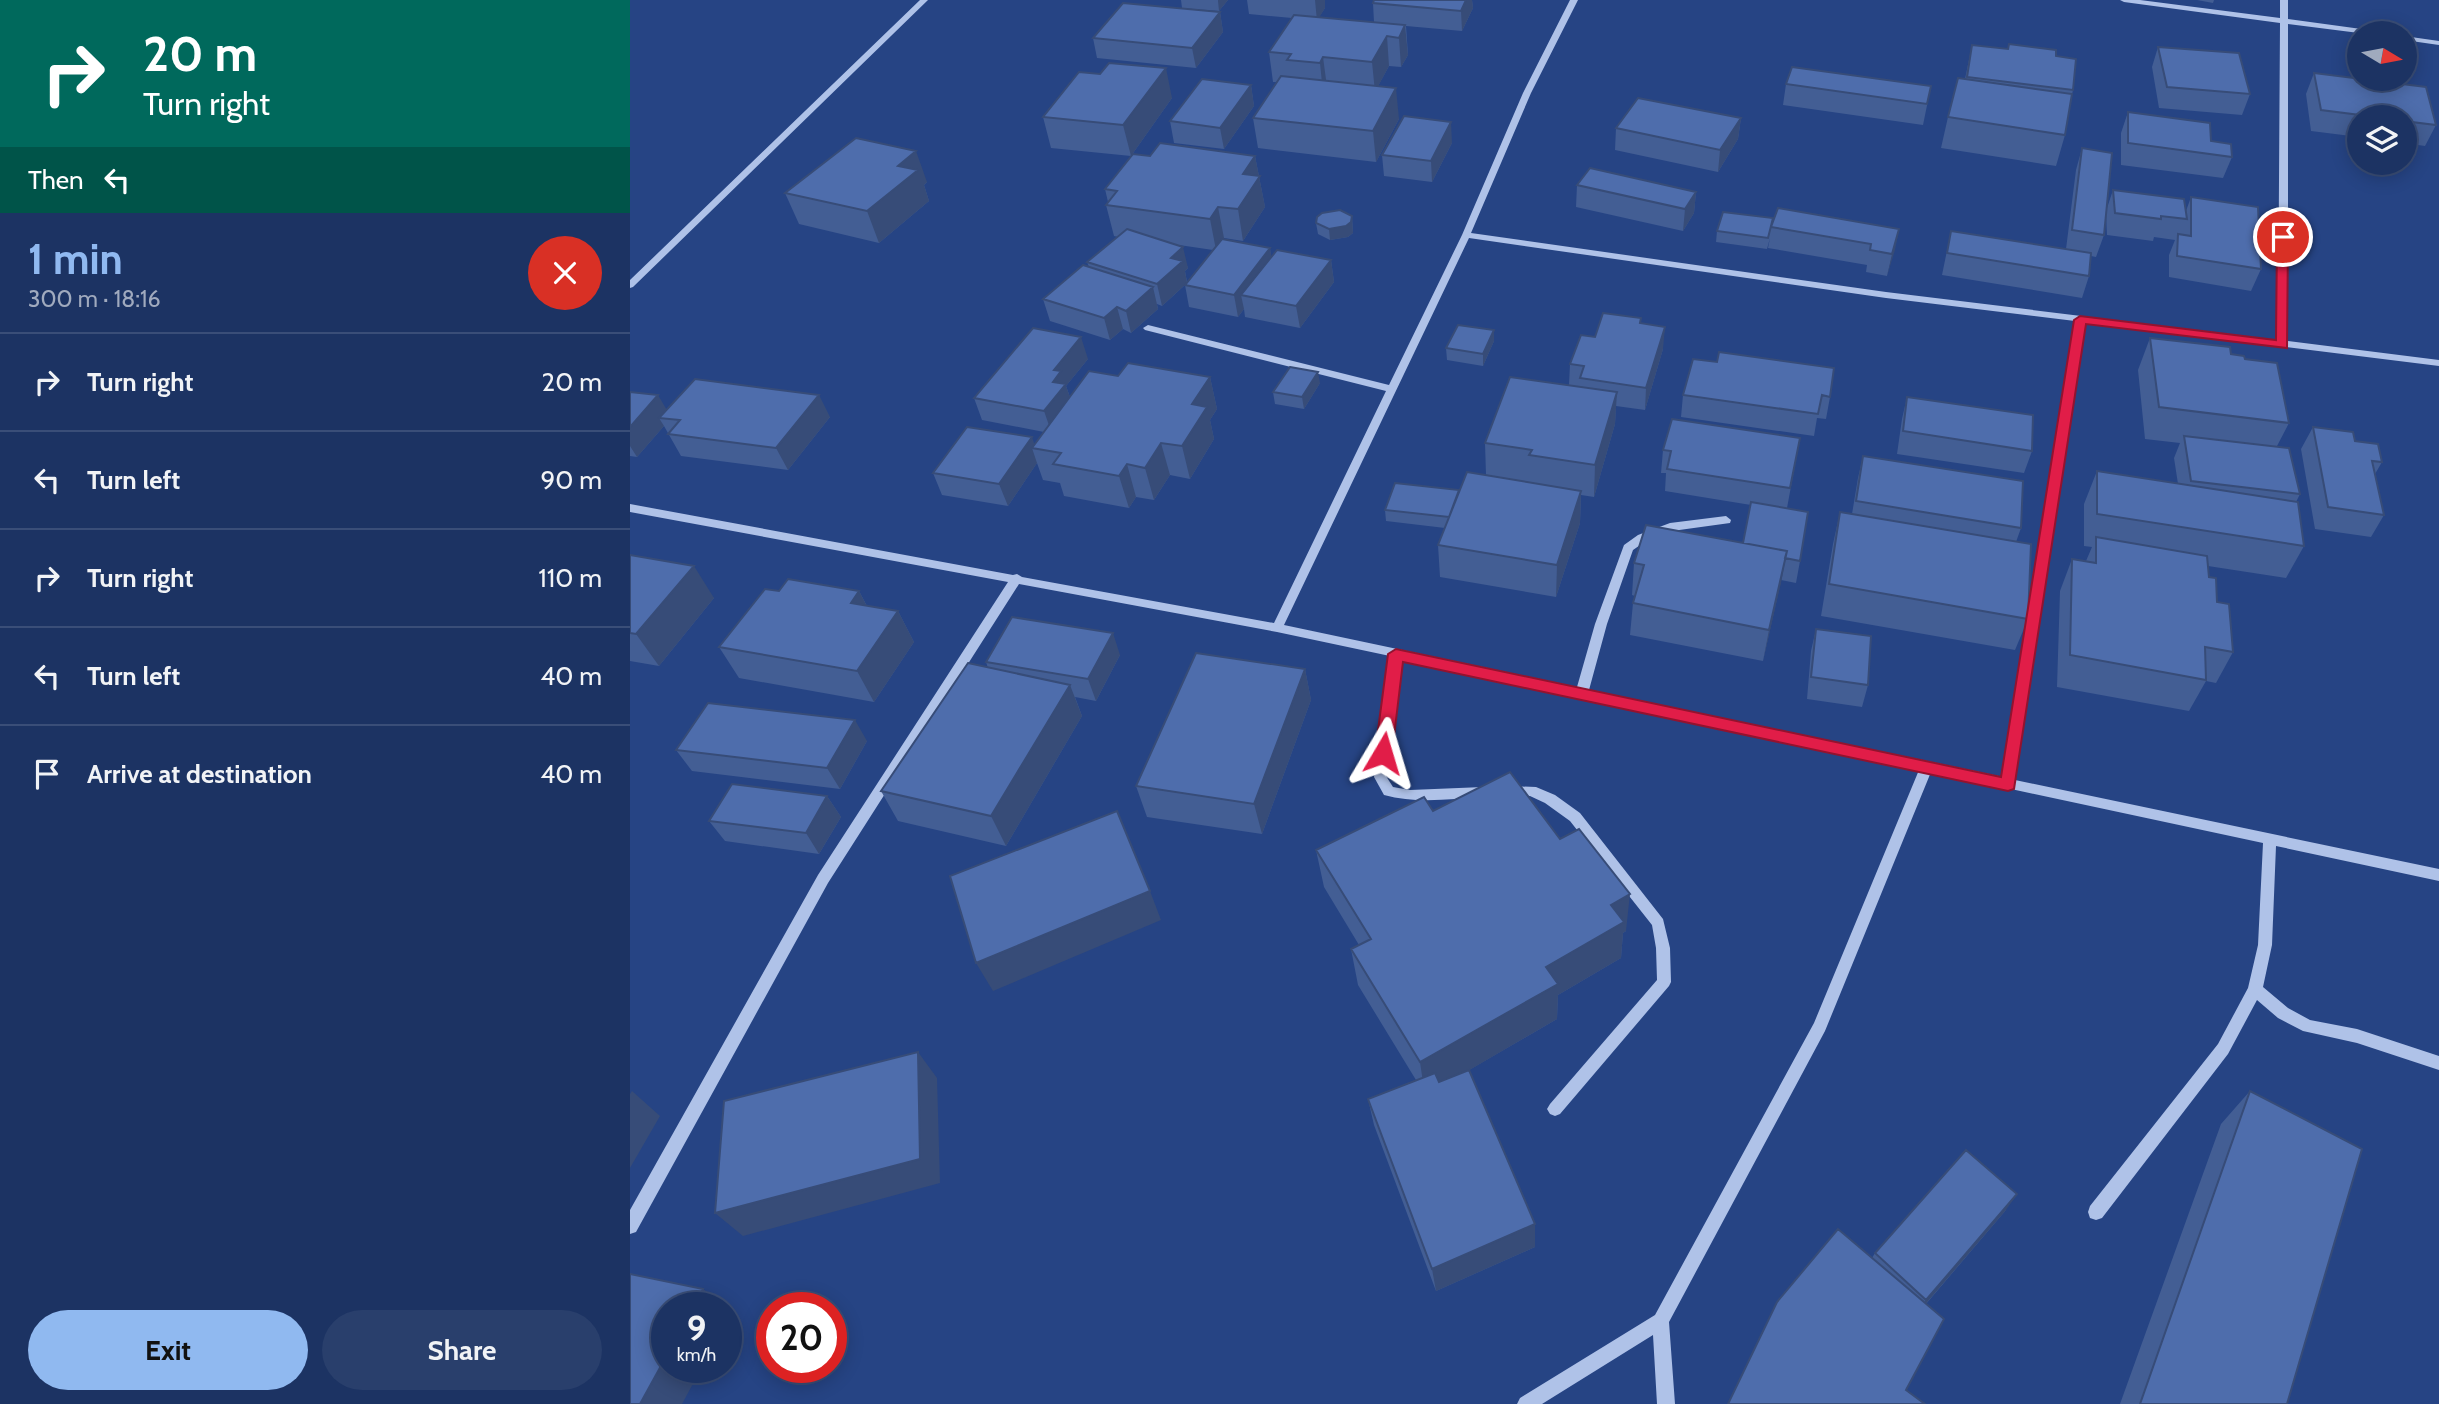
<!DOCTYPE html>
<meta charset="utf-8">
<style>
:root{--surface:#1c3363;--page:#293f6c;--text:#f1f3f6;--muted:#a0aabe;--line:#3a4e78;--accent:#90b9f0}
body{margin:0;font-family:Cabin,sans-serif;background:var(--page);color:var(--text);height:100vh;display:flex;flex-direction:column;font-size:26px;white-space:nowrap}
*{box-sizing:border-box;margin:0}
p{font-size:23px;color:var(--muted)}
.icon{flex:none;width:38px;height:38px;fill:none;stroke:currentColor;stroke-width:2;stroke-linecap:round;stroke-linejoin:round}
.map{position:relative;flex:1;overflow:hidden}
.details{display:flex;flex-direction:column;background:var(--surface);width:630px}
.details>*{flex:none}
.banner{background:#00695c;color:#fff;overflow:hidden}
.needle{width:46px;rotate:100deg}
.controls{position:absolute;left:1717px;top:21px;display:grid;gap:14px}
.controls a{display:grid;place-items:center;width:70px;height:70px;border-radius:50%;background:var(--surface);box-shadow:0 4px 18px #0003,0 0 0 2px var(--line);font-size:35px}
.speed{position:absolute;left:21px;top:1292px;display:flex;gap:14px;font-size:35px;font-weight:700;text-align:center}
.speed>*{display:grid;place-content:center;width:91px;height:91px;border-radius:50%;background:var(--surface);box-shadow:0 4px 18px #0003,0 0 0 2px var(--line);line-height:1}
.speed small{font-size:18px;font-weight:400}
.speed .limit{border:10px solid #d22;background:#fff;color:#111}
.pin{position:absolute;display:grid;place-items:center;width:60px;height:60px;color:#fff;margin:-30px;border:4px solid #fff;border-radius:50%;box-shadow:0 2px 7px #0007}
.me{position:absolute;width:77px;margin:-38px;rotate:7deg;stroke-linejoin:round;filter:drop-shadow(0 0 5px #0008)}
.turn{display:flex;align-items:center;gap:24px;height:147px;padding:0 28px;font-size:32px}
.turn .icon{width:91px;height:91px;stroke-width:2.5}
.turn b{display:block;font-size:49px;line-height:60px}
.then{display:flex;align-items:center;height:66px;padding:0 28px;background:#0003;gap:14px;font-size:26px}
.round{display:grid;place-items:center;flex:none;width:74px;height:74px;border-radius:37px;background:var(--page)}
.overview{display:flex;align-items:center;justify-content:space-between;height:119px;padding:0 28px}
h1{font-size:42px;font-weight:800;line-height:52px;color:var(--accent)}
.button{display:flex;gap:14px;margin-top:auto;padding:14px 28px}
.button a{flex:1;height:80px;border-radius:42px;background:var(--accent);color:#111;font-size:28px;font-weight:800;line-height:80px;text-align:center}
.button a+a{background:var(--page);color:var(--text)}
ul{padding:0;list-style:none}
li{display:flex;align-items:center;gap:21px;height:98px;padding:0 28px;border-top:2px solid var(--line)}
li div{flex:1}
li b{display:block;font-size:26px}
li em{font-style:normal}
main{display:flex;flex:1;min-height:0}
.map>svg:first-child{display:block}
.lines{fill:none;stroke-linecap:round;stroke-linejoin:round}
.minor{fill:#afc2e8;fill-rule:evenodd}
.wall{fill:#435e94;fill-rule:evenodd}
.shaded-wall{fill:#374c78}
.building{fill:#4e6dac;stroke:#374c78;stroke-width:2}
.route{fill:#e11d48;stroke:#92132f;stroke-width:2}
</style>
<main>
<section class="details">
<div class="banner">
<div class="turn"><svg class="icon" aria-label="right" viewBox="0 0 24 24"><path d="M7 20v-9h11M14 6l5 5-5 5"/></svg><div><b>20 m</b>Turn right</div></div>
<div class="then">Then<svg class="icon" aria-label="left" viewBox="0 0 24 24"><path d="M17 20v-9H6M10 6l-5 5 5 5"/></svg></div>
</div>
<div class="overview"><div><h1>1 min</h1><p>300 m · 18:16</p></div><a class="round" style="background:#d93025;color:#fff"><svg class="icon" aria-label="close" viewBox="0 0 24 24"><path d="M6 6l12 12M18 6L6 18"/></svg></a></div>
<ul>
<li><svg class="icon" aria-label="right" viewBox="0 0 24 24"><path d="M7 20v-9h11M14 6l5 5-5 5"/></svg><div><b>Turn right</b></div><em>20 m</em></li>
<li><svg class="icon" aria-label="left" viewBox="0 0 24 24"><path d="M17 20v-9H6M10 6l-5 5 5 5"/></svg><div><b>Turn left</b></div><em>90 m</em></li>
<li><svg class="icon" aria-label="right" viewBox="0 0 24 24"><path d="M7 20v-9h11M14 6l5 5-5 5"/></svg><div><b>Turn right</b></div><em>110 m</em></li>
<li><svg class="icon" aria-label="left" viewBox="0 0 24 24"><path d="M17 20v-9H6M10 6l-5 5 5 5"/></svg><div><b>Turn left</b></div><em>40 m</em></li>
<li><svg class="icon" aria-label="arrive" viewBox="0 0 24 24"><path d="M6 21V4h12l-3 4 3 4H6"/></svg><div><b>Arrive at destination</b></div><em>40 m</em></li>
</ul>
<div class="button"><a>Exit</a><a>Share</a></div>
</section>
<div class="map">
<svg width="1809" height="1404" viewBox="0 0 1809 1404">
<rect width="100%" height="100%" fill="#264484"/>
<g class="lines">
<!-- minor -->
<path class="minor" d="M290,0H298L3,287L0,288V280Z
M940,0H948L901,93L841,233L1256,292L1648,340L1650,23L1494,2L1490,0H1510L1650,18V0H1658V19L1746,31L1747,33H1729L1658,24V341L1809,360V366L1454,322L1385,780L1809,869V881L1646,846L1642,945L1633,987L1658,1008L1680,1020L1727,1029L1809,1056V1070L1727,1043L1673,1031L1648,1018L1627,1000L1598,1054L1472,1218L1466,1220L1460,1218L1458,1212L1460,1206L1588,1044L1618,988L1628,945L1633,843L1381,789L1378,790L1301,772L1195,1031L1039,1322L1045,1404H1027L1023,1335L912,1404H887L890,1398L1025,1315L1184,1023L1289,770L955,698L951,700L945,696L771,659L756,776L763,787L780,790L853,787L858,788L859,792L858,796L853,797C821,799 786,804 754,795L744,777L760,656L647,632L389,584L198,883L6,1232L0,1234V1210L188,875L378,582L0,512V504L383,575L387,574L392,577L644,623L756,391L515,330L513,328L518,325L759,385L832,235L893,93ZM839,238L1256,298L1445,321L1373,777L959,690L977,624L1003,550L1016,541L1042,531L1100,523L1101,520L1096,516L1040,523L1008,535L994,545L965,624L947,687L654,625Z
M1774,36L1809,41V45L1774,40Z
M878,786L906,787L925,795L950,813L1033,919L1040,948L1041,982L1039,986L930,1114L925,1116L920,1114L917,1109L920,1104L1027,980L1026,948L1022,925L940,821L915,803L900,796L873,795L872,791L873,787Z"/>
</g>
<!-- wall -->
<path class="wall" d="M551,0H598L589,11L552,8Z
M617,0H695V8L689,17L744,22L743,3L744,0H842L843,8L832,31L776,26L778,55L771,67L759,66L748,86L769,119L746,162L628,148L623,118L647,82H643L639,52L662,18L619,14Z
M1567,0H1584L1583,3Z
M590,12L593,32L566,68L467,58L463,38Z
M1342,45L1426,56L1443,90L1441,99L1435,135L1426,166L1311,148L1318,117L1335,79Z
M1528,47L1620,94L1612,115L1529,108L1522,67Z
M1684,73L1806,125L1795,146L1774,143V117H1729V137L1681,131L1676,94Z
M470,74L542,98L501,156L421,148L413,117Z
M1156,84L1301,86L1293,125L1153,105Z
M621,85L624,106L594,149L544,143L540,121Z
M1498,112L1581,141L1602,157L1593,178L1491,165V133Z
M1111,118L1108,139L1088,172L985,150L986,128Z
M822,143L802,182L754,176L752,155Z
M1452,148L1476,211L1483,190L1556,211L1561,197L1631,269L1621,291L1539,277V255L1545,240L1524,237L1523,241L1477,235L1476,214L1474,235L1466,257L1461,256L1459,276L1452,298L1312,275L1321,231L1436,249L1446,170Z
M520,156H625L635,207L613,241L594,238L593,239L640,248L641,257L701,260L704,282L670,328L615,317L614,309L608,317L559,307L555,285L532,306L527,304L528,309L501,333L493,329L480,340L420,321L413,299L459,267L457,262L488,237L484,236L476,205L478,202L475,189ZM549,245L583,250L557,282L555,271L558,268Z
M297,182L294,185L299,201L249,243L169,224L155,193Z
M947,185L1066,192L1064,213L1053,231L946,207Z
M722,216L723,233L718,237L700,240L688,234L686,223Z
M1143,218L1269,229L1257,276L1236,272L1237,265L1138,248L1140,238L1137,249L1086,242L1087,231Z
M864,330V341L853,366L817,360L816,348Z
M965,337L1033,349L1015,410L986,406L985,424L964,497L951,495L950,523L926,597L810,577L808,545L815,528L756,521L755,510L829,490L899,482L856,475L855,443L939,385L940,364Z
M1520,338L1601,354L1615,359L1659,423L1647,446L1670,494L1666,502L1674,546L1656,578L1578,566L1579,577L1603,652L1586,683L1576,681L1559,711L1427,687L1430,591L1442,559L1456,561L1462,547L1454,546V504L1467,471L1548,484L1544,458L1550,443L1515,439L1508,370Z
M458,359L436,386L440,397L488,376L580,377L587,409L580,420L584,439L560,479L540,475L524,500L506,497L499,508L434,496L430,483L413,480L407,463L378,506L312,495L303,473L405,445L414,432L352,420L344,398Z
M1063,359L1200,397L1196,419L1187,418L1184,436L1051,417L1053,395Z
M690,383L674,409L645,404L643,392Z
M0,392L37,410L200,417L158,470L51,456L34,426L7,457L0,456Z
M1277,397L1402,451L1394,473L1267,454L1272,419Z
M1683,427L1725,441L1752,462L1745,474L1754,515L1741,537L1685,529L1671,449Z
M1170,438L1157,508L1170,561L1166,583L1151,580L1133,661L1000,635L1003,603L1005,596L1002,595L1004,563L1113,543L1121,505L1035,491L1036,473H1031L1033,450Z
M1233,456L1391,528L1386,542L1398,619L1385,650L1191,616L1203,544L1210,512L1222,514L1228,478Z
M0,555L84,598L29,666L0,661Z
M149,591H229L237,606L268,611L284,642L244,702L109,678L89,647Z
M1186,629L1238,685L1232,707L1177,699L1181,651Z
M490,655L466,701L445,697L452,716L376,846L268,821L251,791L358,668L356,662Z
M675,669L681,700L632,834L517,817L506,786Z
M237,741L210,789L62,771L46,750Z
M197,796L211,817L189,854L95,841L79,821Z
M803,811L996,931L993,933L991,958L928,995L927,1019L839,1070L905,1224V1247L806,1291L744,1125L738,1099L786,1080L728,985L721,949L729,945L694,887L686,850Z
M1620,1091L1657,1404H1490L1591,1124Z
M1376,1210L1296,1304L1098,1404L1242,1258L1245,1253Z"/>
<!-- shaded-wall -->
<path class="shaded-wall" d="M588,0H598L589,11L588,1Z
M685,0H695V8L687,21Z
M836,0H842L843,8L832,31L831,11Z
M590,12L593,32L566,68L562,48Z
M775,25L778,55L771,67L769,38Z
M757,36L759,66L745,92L742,62Z
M693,57L697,87L693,93L690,63Z
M536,68L542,98L501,156L493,125Z
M621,85L624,106L594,149L590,128Z
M766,88L769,119L746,162L743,131Z
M1111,118L1108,139L1088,172L1090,150Z
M821,122L822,143L802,182L801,161Z
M286,151L297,182L294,185L299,201L249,243L237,211L268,166Z
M625,156L635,207L613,241L608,209L613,174Z
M1066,192L1064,213L1053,231L1055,209Z
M588,207L594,238L586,250L580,219Z
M722,216L723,233L718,237L700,240L699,229Z
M1269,229L1265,250L1257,276L1262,254Z
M553,247L558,268L555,271L557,283L532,306L527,284L541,258Z
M640,248L643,270L611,295L614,309L608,317L604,295Z
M701,260L704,282L670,328L666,306Z
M523,287L528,309L501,333L496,311Z
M487,307L493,329L480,340L474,318Z
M1035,327L1033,349L1015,410L1016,388Z
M864,330V341L853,366V354Z
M451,337L458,359L436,386L443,406L422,434L414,411L423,382L424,370Z
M688,372L690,383L674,409L672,397Z
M580,377L587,409L580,420L584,439L560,479L552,446L562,404Z
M987,392L985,424L964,497L965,465Z
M28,395L41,417L29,418L34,426L7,457L0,446V427Z
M189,395L200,417L158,470L146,448Z
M402,437L406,449L402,448L407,463L378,506L369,484Z
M531,443L540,475L524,500L515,468Z
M497,464L506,497L499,508L489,476Z
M951,491L950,523L926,597L927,565Z
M1157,551L1151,583L1133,661L1139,630Z
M64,566L84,598L29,666L6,634Z
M229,591L245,622L221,603Z
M268,611L284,642L244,702L227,671Z
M483,633L490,655L466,701L458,679Z
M675,669L681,700L632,834L624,804Z
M440,685L452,716L376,846L361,816Z
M225,720L237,741L210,789L197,768Z
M197,796L211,817L189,854L176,833Z
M520,891L531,920L363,991L346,963Z
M1000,894L996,931L993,933L991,958L928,995L927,1019L795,1096L790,1062L916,967L981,905Z
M288,1052L307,1078L310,1183L113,1236L85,1213Z
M2,1091L30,1116L0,1168V1094Z
M1387,1194L1376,1210L1287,1314L1296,1300Z
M905,1224V1247L806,1291L802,1269Z
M73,1289L102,1310L96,1320V1307H63Z
M37,1355V1367H72L52,1404H10Z"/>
<!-- building -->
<path class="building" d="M744,0H836L831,11L743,3Z
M493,3L590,12L562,48L463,38Z
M664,15L775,25L769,38L757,36L742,62L693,57L690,63L657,60L661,54L639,52Z
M1379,44L1426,50V56L1446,59L1443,90L1337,77L1342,45L1378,49Z
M1528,47L1609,53L1620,94L1537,87Z
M479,63L536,68L493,125L413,117L449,72L470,74Z
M1162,67L1301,86L1297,104L1156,84Z
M1684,73L1796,87L1806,125L1774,121V117H1746L1691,110Z
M651,76L766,88L743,131L623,118Z
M1328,78L1442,94L1435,135L1318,117Z
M572,79L621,85L590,128L540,121Z
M1008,98L1111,118L1090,150L986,128Z
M1498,112L1580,123L1581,141L1601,144L1602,157L1498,143Z
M774,116L821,122L801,161L752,155Z
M226,138L286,151L268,166L288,170L237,211L155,193Z
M530,143L625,156L613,174L630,176L608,209L588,207L580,219L476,205L487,191L475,189L503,154L520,156Z
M1452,148L1482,153L1474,235L1442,230Z
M960,168L1066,192L1055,209L947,185Z
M1483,190L1554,199L1557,219L1531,216V219L1485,213Z
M1561,197L1628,207L1631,269L1547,256L1548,234L1561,236Z
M1148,208L1269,229L1262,254L1240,250L1241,244L1141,227Z
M710,210L722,216L721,222L716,226L699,229L686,223L687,217L692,213Z
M1093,212L1143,218L1138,238L1087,231Z
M497,229L553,247L541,258L553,261L527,284L457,262Z
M1321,231L1461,253L1459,276L1317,253Z
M592,239L640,248L604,295L555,285Z
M647,250L701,260L666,306L611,295Z
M453,265L523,287L496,311L487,307L474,318L413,299Z
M973,313L1011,318L1010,323L1035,327L1016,388L950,378L954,366L940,364L951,335L965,337Z
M828,325L864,330L853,354L816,348Z
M403,328L451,337L424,370L431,371L423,382L436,384L414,411L344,398Z
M1520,338L1600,347L1601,354L1614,356L1615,359L1647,363L1659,423L1529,407Z
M1089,352L1204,368L1200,397L1192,395L1188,414L1053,395L1063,359L1087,362Z
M498,363L580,377L562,404L577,407L552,446L531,443L515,468L497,464L489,476L423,464L431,453L402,448L459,371L488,376Z
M660,367L688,372L672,397L643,392Z
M880,377L987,392L965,465L899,455L902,450L855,443Z
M65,379L189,395L146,448L38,434L50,420L29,418Z
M0,392L28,395L0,427Z
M1277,397L1403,415L1402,451L1273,431Z
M1042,419L1170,438L1160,488L1037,469L1041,451L1033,450Z
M337,427L402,437L369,484L303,473Z
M1683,427L1723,432L1725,441L1748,444L1752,462L1742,461L1754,515L1698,507Z
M1554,436L1659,448L1670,494L1561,481Z
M1233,456L1393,481L1391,528L1226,501Z
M1467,471L1668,502L1674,546L1467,514Z
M837,472L951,491L927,565L808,545Z
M765,483L829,490L819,517L755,510Z
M1121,502L1178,512L1170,561L1155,558L1157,551L1113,543Z
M1210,512L1401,544L1398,619L1199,584Z
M1016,525L1157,551L1139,630L1003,603L1014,565L1004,563Z
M1466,537L1577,556L1579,577L1586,578L1587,602L1599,604L1603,652L1575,647L1576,680L1440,655L1442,559L1466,563Z
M0,555L64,566L6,634L0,633Z
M158,579L229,591L221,603L268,611L227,671L89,647L135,589L149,591Z
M382,617L483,633L458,679L356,662Z
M1186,629L1241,636L1238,685L1181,677Z
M566,653L675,669L624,804L506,786Z
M338,663L440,685L361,816L251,791Z
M78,703L225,720L197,768L46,750Z
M880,772L930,839L949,829L1000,894L981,905L994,922L916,967L928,984L790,1062L721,949L741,939L686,850L794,797L803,811Z
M102,784L197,796L176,833L79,821Z
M487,811L520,891L346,963L320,876Z
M288,1052L290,1159L85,1213L94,1101Z
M839,1070L905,1224L802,1269L738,1099L805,1073L809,1082Z
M1620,1091L1732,1149L1657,1404H1510Z
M1336,1150L1387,1194L1296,1300L1245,1253Z
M1208,1229L1314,1319L1276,1390L1295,1404H1098L1147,1302Z
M0,1274L73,1289L63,1307H37V1355L10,1404H0Z"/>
<!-- route -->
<path class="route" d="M1653,233L1658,237L1657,348L1456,324L1384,789L1378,791L773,662L762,753L759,757H748L745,753L758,654L766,649L1371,777L1444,320L1450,316L1646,340L1647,237Z"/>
</svg>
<div class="controls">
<a><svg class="needle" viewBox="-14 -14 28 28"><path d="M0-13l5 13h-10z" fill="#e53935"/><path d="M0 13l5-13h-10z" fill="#a0aabe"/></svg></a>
<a><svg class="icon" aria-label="layers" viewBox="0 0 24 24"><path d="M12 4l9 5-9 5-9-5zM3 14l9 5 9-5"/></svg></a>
</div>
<div class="speed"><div>9<small>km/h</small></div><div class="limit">20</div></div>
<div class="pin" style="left:1653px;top:237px;background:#d93025"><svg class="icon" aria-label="arrive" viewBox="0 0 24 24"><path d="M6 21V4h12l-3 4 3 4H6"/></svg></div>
<svg class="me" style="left:753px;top:753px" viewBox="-20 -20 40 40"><path d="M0-17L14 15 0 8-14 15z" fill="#e11d48" stroke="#fff" stroke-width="4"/></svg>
</div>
</main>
